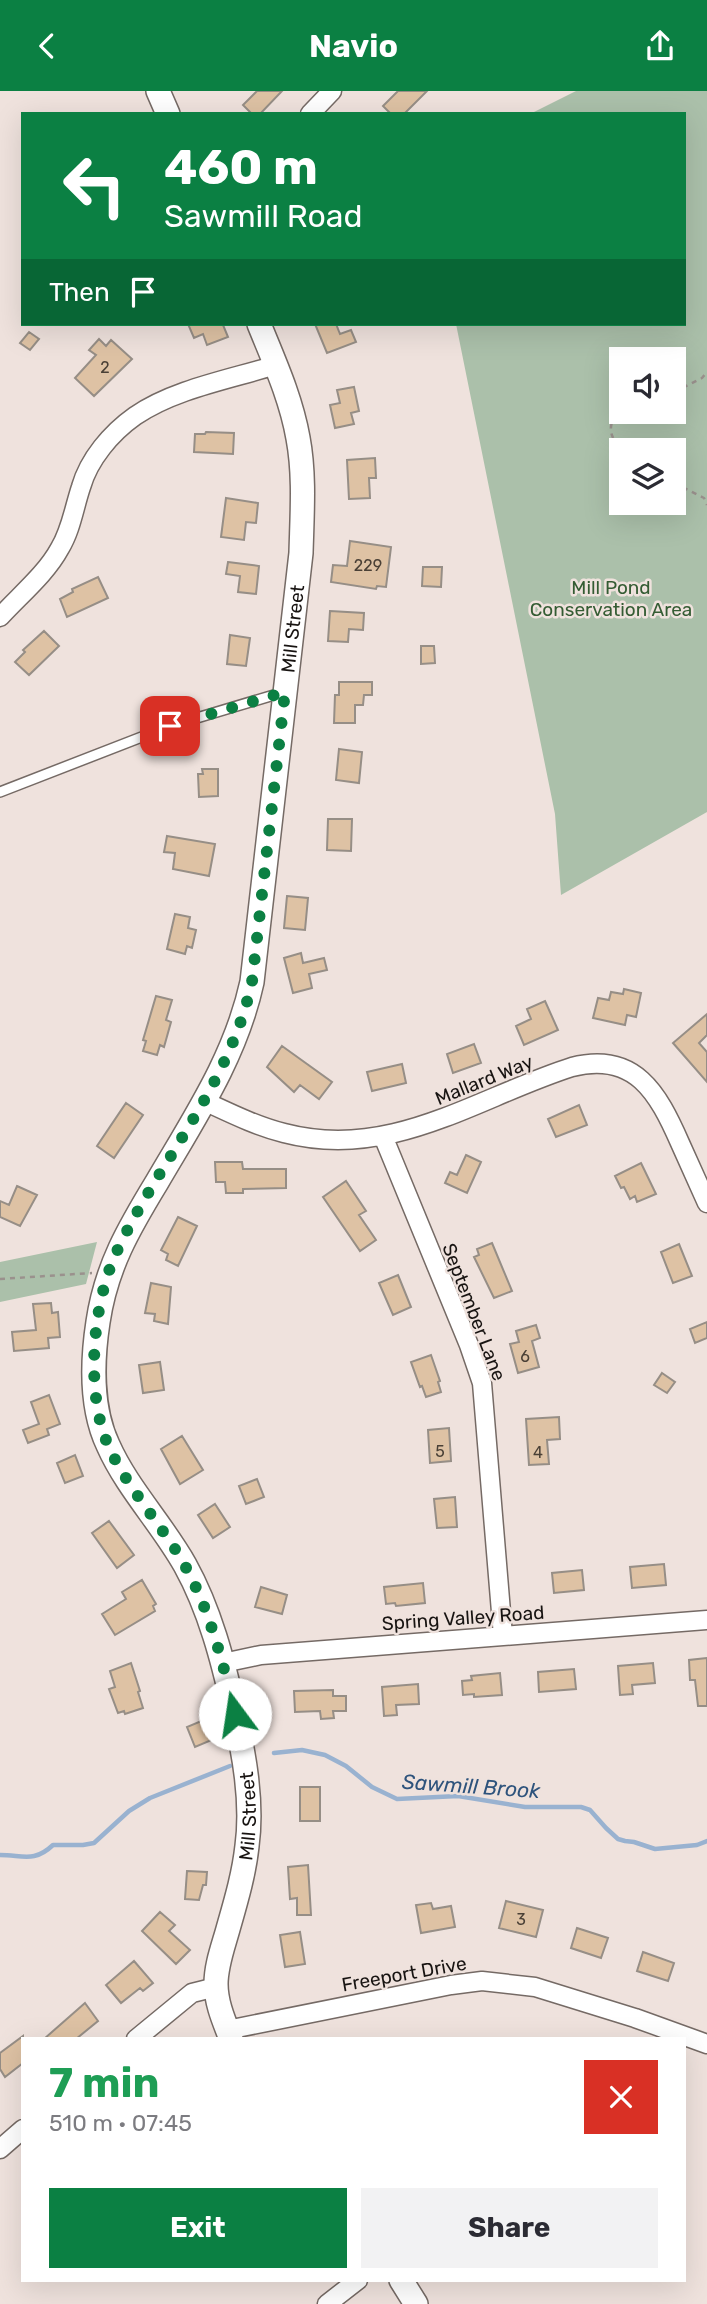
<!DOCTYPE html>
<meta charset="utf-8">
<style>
:root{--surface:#fff;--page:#f2f2f3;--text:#2b2b33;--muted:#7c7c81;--accent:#0b8043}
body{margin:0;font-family:Rubik,sans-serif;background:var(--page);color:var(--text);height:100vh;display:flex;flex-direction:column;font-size:26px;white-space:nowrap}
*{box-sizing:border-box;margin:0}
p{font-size:23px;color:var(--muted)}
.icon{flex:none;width:38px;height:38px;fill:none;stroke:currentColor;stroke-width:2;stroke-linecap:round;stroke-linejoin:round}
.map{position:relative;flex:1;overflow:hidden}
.drawer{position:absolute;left:21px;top:1946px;width:665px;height:245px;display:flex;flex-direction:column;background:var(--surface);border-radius:0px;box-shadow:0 7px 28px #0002}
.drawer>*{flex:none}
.banner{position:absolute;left:21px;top:21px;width:665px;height:214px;border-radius:0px;box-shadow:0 7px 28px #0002;background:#0b8043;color:#fff;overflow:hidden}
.controls{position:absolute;left:609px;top:256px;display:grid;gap:14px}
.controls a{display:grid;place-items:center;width:77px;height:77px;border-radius:0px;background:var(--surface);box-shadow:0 7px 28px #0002;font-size:35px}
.pin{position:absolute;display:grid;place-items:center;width:60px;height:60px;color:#fff;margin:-30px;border-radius:14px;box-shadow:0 4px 10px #0006}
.me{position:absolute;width:77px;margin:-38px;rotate:346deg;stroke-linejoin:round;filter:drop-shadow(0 0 5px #0008)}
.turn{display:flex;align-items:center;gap:24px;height:147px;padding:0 28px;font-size:32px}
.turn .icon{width:91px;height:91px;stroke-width:2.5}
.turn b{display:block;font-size:49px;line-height:60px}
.then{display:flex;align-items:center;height:66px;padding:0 28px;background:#0003;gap:14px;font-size:26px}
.round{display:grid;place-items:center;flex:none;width:74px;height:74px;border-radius:0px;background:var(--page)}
.headline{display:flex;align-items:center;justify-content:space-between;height:119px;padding:0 28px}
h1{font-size:42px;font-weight:700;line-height:52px;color:#1e9e55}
.action{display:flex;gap:14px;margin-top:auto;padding:14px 28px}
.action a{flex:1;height:80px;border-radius:0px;background:var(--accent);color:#fff;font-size:28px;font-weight:700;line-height:80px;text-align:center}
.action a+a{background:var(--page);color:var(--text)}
header{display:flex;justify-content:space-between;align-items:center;height:91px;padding:0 28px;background:var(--accent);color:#fff;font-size:32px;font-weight:700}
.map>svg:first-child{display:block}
.green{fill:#abc0aa;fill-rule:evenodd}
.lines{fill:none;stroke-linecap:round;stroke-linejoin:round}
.stream{stroke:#99b2d0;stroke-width:4.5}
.building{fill:#dec2a4;stroke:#968e86;stroke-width:2}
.service-casing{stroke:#756a65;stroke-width:12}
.minor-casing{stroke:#756a65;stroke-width:21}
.tertiary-casing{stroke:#756a65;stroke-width:26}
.path{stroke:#9a918d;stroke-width:2.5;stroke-dasharray:5 5;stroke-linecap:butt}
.service{stroke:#fff;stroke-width:9}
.minor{stroke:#fff;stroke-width:18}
.tertiary{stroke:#fff;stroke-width:23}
.route{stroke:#0b8043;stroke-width:12;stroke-dasharray:0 21.6}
.labels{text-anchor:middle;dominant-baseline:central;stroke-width:5;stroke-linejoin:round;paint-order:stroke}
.number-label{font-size:16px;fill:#4a4036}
.park-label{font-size:19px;fill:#345c33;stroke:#efe2dd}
.street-label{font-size:19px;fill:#181412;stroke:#efe2dd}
.water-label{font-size:21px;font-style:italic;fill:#2e537c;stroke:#efe2dd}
</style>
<header><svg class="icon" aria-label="back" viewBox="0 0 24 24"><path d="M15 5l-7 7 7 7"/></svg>Navio<svg class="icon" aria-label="share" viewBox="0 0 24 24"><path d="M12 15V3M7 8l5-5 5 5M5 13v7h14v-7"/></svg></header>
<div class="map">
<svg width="707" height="2213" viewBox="0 0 707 2213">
<rect width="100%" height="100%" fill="#efe2dd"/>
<!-- green -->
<path class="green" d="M576,0H707V721L561,804L555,723L456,233H684V23H530ZM621,268H674V320H621ZM621,359H674V411H621Z
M97,1151L86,1193L0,1211V1171Z"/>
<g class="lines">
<!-- stream -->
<path class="stream" d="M274,1662L302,1659L325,1664L346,1675L372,1696L397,1708L458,1705L525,1716H581L590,1719L606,1737L618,1748L625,1750L634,1751L655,1758L697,1754L707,1750
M0,1764C23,1764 34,1772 53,1754H83L94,1752L129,1720L150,1707L230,1675"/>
</g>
<!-- building -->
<path class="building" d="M257,0H282L260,23H252L243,14Z
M398,0H427L404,23H391L383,15Z
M188,233H227L223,234L228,246L207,254L203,243L194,247Z
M315,233H336L340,243L351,239L356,251L327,262Z
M29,241L39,248L30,259L20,252Z
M99,248L106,255L111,249L132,268L94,305L75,287L96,264L89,259Z
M354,296L359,320L351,322L354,333L335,337L330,314L340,312L337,299Z
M206,341L234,342L233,363L194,361L195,343H205Z
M375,367L376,387H369L370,407L349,408L347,369Z
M226,407L258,412L256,432L246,431L244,449L221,446Z
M350,450L391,456L386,496L377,495L376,498L331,491L333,474L347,475Z
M228,471L259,475L256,503L238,501L240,485L226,483Z
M423,476H442L441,496L422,495Z
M98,486L108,507L67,526L60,508L73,501L72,498Z
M330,520L364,522L363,539L349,538L348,551L328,550Z
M44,540L59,555L29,584L15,571L25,561L23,559Z
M230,544L250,547L246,575L227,573Z
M421,555H434L435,572L421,573Z
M339,591H372V604H364L363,614H355V632H334L335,604H339Z
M339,658L362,661L359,692L336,689Z
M202,678H218V705L199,706L198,683H203Z
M328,728H352L351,760L327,759Z
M167,745L215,753L209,785L173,778L175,762L164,761Z
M287,805L308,807L305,839L284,837Z
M175,823L190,826L188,837L196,839L192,857L187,855L185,863L167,858Z
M301,862L303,872L324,867L327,879L309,883L312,897L293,902L284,867Z
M624,898L641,902L636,926L627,924L625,934L593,927L598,907L609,909L611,901L623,903Z
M156,905L172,909L166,929L171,931L164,956L160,954L157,964L143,960L146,950L143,949Z
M545,910L558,939L524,954L516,935L531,928L527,918Z
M707,923V944L699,952L707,961V991L673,952Z
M474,953L481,972L453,982L447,963Z
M282,955L332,991L319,1008L300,994L294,1001L267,976Z
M402,973L406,992L372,1000L367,981Z
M126,1012L143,1024L114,1067L97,1055Z
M579,1014L587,1034L556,1046L548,1028Z
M466,1064L481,1071L467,1102L445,1092L450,1081L457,1084Z
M215,1071H242L243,1078H286V1097L243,1098V1102H226L225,1091H216Z
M641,1072L656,1103L637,1111L635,1105L630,1108L624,1096L621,1097L615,1085Z
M346,1090L366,1120L359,1124L376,1149L360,1160L323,1106Z
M17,1095L37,1104L20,1135L0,1126V1110L9,1114Z
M178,1126L197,1135L178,1175L166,1169L168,1163L161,1159Z
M492,1152L512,1200L494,1207L474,1166L479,1164L477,1158Z
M679,1153L692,1185L673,1192L661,1161Z
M398,1184L411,1216L393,1224L379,1192Z
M151,1192L171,1196L168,1233L154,1230L155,1223L145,1222Z
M51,1212L52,1222L58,1221L60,1246L48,1247L49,1257L14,1260L12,1241L36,1239L33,1213Z
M707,1231V1247L695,1252L690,1238Z
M536,1234L540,1247L532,1250L539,1276L518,1282L510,1253L519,1251L516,1240Z
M431,1264L440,1290L438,1291L441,1301L426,1306L422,1295L420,1296L411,1271Z
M160,1271L164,1299L143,1302L139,1274Z
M662,1282L675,1291L667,1302L654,1294Z
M49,1304L60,1333L47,1338L49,1344L28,1352L23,1339L39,1333L31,1311Z
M559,1326L560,1348L547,1349L549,1373L529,1374L526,1328Z
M449,1337L451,1370L430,1372L428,1339Z
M182,1345L203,1379L180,1393L161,1358Z
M75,1364L83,1385L65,1392L57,1372Z
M257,1388L264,1406L246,1413L239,1395Z
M455,1406L457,1436L437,1437L434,1408Z
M215,1413L230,1436L213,1447L198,1424Z
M109,1430L134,1464L117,1477L92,1442Z
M664,1473L666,1494L632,1497L630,1476Z
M582,1479L584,1499L554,1502L552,1482Z
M142,1489L156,1513L153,1515L155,1520L115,1544L102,1523L126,1508L122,1501Z
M423,1492L425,1512L396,1515L395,1512L386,1513L384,1496Z
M261,1496L287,1504L282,1523L255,1516Z
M707,1567V1615H698L695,1589H690L689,1569Z
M131,1572L140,1600L138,1601L143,1617L125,1623L124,1620L118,1622L109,1598L115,1596L110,1580Z
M653,1572L655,1592L632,1594L633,1603L620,1604L618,1575Z
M574,1578L576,1598L539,1601L538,1581Z
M500,1582L502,1604L474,1606V1603L463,1604L462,1590L472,1589L471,1585Z
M418,1593L419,1613L396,1614L397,1624L384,1625L382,1596Z
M333,1599V1605H346V1620H333L334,1627L321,1628L320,1620L295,1621L294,1600Z
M206,1628L214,1648L195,1656L187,1636Z
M300,1696H320V1730H300Z
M308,1774L311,1824H297V1807L290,1808L288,1776Z
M187,1780L207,1781L206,1794H203L199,1809L185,1808Z
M506,1810L543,1819L536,1846L499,1837Z
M431,1812L433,1818L451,1815L455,1836L421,1842L416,1814Z
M160,1821L175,1834L169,1840L190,1859L176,1873L142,1840Z
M577,1837L608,1847L601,1867L571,1857Z
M300,1841L305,1873L285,1876L280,1844Z
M643,1861L674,1872L668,1890L637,1880Z
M134,1870L153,1892L143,1900L140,1897L121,1912L106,1894Z
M85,1912L98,1930L76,1948H44Z
M23,1945V1972L5,1986L0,1978V1962Z"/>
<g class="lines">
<defs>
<path id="service" d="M0,701L170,635L284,601"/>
<path id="minor" d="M310,23L332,0
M0,526C20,504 46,483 60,457C71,439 74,417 81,396C89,368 111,342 135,325C174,298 231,288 276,274
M204,1010C230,1022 256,1035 284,1042C391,1070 475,1007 572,976C635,960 658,1002 680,1052C689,1072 698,1092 707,1112
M383,1045L469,1254L482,1292L503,1545
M223,1572L261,1564L707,1529
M227,1939L451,1894L482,1890L535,1896L635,1927L707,1953
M136,1948L192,1902L216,1896
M0,2058L23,2038
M327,2213L358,2189"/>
<g id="tertiary">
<path d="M158,0L168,23"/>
<path id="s1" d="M231,1948C224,1930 216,1912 216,1893C216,1874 223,1856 228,1838C236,1810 244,1783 247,1755C253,1711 244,1662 234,1619C223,1570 210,1519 185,1474C162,1433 127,1397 108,1354C91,1318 92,1270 98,1231C106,1176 129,1137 157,1091C195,1026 236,965 252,891L301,462C302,424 305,384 298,347C291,307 274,270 259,233"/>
<path d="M401,2189L416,2213"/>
</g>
</defs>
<!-- service casing -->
<use href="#service" class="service-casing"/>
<!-- minor casing -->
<use href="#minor" class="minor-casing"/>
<!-- tertiary casing -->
<use href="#tertiary" class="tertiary-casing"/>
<!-- path -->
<path class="path" d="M674,301L702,287L707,281
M621,315C607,335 608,341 621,361
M674,392L704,407L707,414
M0,1188L92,1182"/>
<!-- service -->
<use href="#service" class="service"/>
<!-- minor -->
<use href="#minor" class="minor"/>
<!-- tertiary -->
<use href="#tertiary" class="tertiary"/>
</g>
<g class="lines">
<!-- route -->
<path class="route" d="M170,635L285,601L252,891C229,995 161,1067 117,1160C94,1209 87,1285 102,1337C115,1384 160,1430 184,1473C210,1519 223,1572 235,1623"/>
</g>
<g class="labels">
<!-- number labels -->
<g class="number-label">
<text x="105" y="276">2</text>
<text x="368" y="474">229</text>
<text x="525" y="1265">6</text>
<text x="440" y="1360">5</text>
<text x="538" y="1361">4</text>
<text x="521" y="1828">3</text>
</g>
<!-- park labels -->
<g class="park-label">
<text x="611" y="496">Mill Pond<tspan x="611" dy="22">Conservation Area</tspan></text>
</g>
<!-- street labels -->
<g class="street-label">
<text stroke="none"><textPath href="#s1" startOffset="1489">Mill Street</textPath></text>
<text transform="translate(484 989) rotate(-22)">Mallard Way</text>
<text transform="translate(474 1221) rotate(69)">September Lane</text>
<text transform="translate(463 1527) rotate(-4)">Spring Valley Road</text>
<text stroke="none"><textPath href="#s1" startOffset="229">Mill Street</textPath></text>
<text transform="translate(404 1883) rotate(-10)">Freeport Drive</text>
</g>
<!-- water labels -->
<g class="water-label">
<text transform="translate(471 1695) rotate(4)">Sawmill Brook</text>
</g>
</g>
</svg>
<div class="controls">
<a><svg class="icon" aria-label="sound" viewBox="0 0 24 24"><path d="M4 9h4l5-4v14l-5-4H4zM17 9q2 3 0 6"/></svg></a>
<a><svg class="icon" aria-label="layers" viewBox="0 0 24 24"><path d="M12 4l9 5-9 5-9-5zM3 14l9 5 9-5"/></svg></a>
</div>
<div class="pin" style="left:170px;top:635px;background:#d93025"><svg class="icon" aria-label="arrive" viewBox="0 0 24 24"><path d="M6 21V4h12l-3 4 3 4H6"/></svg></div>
<svg class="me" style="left:235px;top:1623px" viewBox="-20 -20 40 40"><circle r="19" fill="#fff"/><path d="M0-13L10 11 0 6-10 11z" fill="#0b8043"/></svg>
<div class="banner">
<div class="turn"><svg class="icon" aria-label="left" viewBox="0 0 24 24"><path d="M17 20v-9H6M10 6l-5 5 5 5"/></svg><div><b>460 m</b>Sawmill Road</div></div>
<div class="then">Then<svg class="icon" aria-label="arrive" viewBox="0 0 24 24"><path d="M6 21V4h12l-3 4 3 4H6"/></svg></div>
</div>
<section class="drawer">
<div class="headline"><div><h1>7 min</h1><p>510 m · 07:45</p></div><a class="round" style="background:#d93025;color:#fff"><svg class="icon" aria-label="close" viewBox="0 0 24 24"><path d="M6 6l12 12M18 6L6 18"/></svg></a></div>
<div class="action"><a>Exit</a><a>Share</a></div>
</section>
</div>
